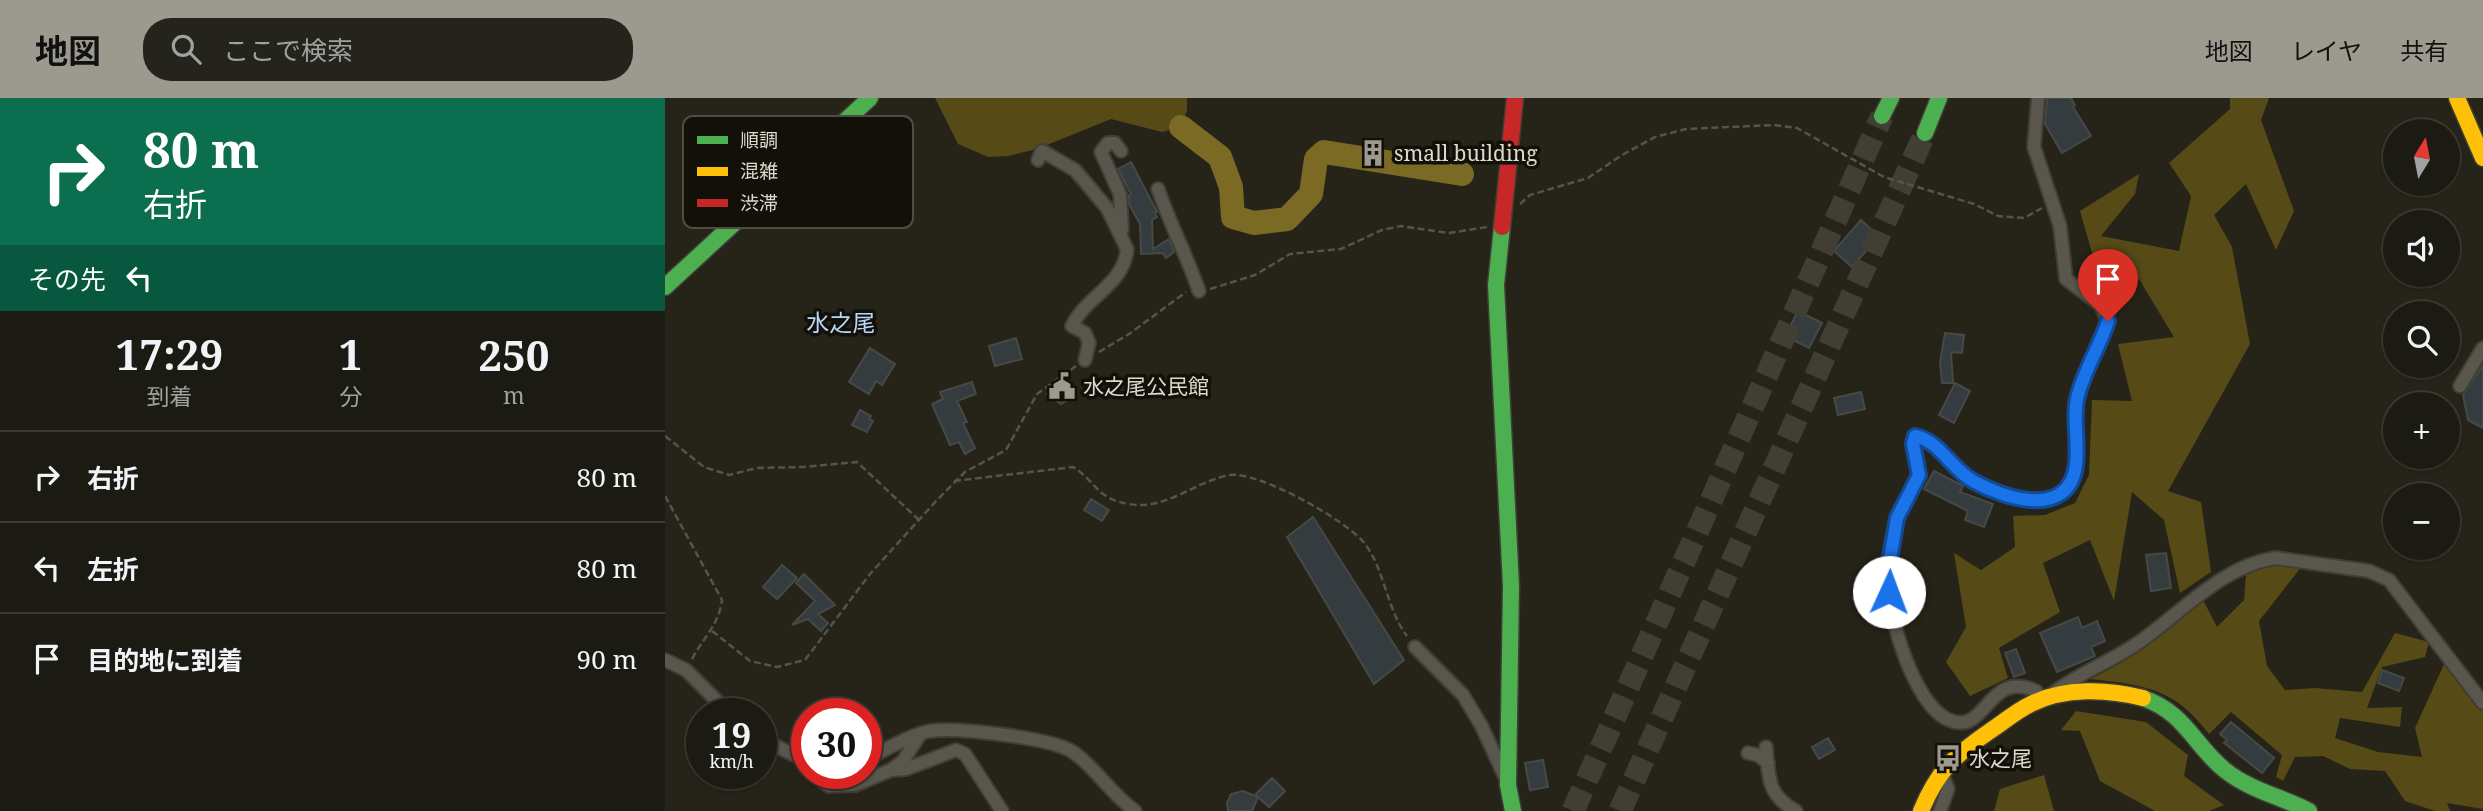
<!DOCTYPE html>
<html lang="ja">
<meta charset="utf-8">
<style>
:root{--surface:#1c1b13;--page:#25241c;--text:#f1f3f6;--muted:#a0a1a0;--line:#3a3933;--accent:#9c9a8e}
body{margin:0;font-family:"Noto Serif","Noto Sans JP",serif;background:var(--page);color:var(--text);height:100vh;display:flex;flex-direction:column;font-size:26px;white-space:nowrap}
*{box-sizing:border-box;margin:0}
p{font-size:23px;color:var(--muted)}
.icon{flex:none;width:38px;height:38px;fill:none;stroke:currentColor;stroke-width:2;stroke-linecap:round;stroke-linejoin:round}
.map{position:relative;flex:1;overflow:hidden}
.sheet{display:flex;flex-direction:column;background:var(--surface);width:665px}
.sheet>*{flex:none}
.top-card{background:#0b6e4f;color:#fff;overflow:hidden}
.needle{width:46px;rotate:10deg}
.controls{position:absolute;left:1718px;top:21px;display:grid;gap:14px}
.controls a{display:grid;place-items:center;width:77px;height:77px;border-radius:50%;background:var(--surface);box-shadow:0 2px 5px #0004,0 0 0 2px var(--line);font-size:35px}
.speed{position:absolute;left:21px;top:600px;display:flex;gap:14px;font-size:35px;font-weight:700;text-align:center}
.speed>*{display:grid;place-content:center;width:91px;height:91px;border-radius:50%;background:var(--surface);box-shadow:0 2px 5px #0004,0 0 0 2px var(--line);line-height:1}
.speed small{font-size:18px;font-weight:400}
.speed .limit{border:10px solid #d22;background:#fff;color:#111}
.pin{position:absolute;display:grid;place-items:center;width:60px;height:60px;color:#fff;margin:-72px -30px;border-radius:50% 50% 50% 0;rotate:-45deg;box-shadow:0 0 7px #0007}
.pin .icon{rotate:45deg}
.me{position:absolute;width:77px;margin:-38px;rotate:2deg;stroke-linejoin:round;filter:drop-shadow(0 0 5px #0008)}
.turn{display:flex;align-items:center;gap:24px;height:147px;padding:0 28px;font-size:32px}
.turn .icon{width:91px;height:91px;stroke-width:2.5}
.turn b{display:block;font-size:49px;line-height:60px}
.then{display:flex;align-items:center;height:66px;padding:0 28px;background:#0003;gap:14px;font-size:26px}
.eta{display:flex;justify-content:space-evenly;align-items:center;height:119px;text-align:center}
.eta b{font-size:42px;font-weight:700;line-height:49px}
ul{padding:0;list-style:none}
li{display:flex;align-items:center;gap:21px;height:91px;padding:0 28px;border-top:2px solid var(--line)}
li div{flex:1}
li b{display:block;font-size:26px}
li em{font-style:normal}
header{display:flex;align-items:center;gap:42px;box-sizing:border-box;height:98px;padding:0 35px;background:var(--accent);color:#111}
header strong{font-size:33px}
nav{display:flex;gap:38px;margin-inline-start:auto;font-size:24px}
.search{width:490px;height:63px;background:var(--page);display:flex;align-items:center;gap:18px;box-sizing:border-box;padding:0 24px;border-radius:28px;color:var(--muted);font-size:26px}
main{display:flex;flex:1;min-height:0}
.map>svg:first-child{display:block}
.forest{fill:#564a16}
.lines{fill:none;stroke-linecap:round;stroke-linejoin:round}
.river{stroke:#7b6a24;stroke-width:24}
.building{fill:#343c3f;stroke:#474947;stroke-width:2}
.highway-tunnel{stroke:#413f34;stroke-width:23;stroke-dasharray:23 11;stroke-linecap:butt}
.street-casing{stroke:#403e35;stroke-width:16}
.fast-casing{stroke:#403e35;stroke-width:19}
.slow-casing{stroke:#403e35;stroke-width:19}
.jam-casing{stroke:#403e35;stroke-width:19}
.path{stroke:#55534b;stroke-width:2.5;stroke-dasharray:7 3.5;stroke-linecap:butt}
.street{stroke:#59564e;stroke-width:12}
.fast{stroke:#4caf50;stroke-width:16}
.slow{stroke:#ffc107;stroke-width:16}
.jam{stroke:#c62828;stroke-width:16}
.route-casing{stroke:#114b97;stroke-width:18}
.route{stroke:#1a73e8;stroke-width:12}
.labels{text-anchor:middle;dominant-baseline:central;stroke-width:7;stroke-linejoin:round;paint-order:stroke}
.poi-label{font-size:21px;fill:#dcd9cd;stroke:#121008;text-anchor:start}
.neighbourhood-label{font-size:23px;fill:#b9d9fc;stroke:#121008}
.key{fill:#121008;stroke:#4f4c43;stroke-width:2}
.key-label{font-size:19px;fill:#dcd9cd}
</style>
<header>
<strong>地図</strong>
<div class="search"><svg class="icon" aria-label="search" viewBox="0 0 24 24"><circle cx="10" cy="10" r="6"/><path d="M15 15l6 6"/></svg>ここで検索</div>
<nav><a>地図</a><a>レイヤ</a><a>共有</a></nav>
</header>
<main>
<section class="sheet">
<div class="top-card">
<div class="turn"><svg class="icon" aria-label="right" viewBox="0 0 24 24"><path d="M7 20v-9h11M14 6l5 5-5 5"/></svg><div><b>80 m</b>右折</div></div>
<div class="then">その先<svg class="icon" aria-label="left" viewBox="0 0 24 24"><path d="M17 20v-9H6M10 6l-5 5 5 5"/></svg></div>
</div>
<div class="eta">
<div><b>17:29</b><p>到着</p></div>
<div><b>1</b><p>分</p></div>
<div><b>250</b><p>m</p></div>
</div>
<ul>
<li><svg class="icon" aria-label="right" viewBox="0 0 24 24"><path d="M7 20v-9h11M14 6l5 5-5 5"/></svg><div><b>右折</b></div><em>80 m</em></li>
<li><svg class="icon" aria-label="left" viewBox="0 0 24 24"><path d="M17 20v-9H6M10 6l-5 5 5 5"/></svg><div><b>左折</b></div><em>80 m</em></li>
<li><svg class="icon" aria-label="arrive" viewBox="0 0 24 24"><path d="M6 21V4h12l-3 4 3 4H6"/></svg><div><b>目的地に到着</b></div><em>90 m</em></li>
</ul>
</section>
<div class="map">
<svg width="1818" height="713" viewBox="0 0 1818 713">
<rect width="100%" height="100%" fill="#262419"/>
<!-- forest -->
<path class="forest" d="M270,0H522V12L516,29L497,34L446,21L372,51L343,58L323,59L293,46Z
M1565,0H1604L1596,22L1629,113L1611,152L1581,86L1549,117L1567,149L1585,246L1503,393L1536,404L1546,474L1515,495L1499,422L1467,394L1449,503L1425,442L1378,465L1395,514L1334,550L1343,580L1305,598L1281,564L1301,529L1289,455L1316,472L1350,449L1348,418L1380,417L1410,405L1424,377L1427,302L1467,303L1453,246L1509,239L1474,181L1436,186L1415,113L1474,76L1470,96L1436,138L1514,153L1526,98L1504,65L1565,11Z
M1601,467L1637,468L1594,523L1602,568L1620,592L1650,590L1697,594L1730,535L1764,544L1760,559L1717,569L1702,610L1737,609L1735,629L1675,620L1670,640L1713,654L1757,659L1750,630L1780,564L1818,614V711L1782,705L1785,713H1770L1740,703L1720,673L1685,671L1658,658L1630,659L1618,683L1611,679L1617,657L1566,614L1544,636C1509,590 1480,587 1425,581C1469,561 1503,534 1538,502L1552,529L1579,502L1581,477Z
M1411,613L1481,624L1523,657L1519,678L1559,707L1544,713H1490L1435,683L1415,633L1396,632Z
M1379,677L1389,713H1329L1335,691Z"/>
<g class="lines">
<!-- river -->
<path class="river" d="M516,29L555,59L566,89L568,119L589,125L622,121L646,96L651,61L659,54L797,76"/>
</g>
<!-- building -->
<path class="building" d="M1382,0H1406L1410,7L1408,9L1426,38L1397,55L1380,26Z
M466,64L492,114L490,115L492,119L487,122L488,151L504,141L509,154L501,160L498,155L476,156L475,126L464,106V97L466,96L453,71Z
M1196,122L1214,138L1187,169L1169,153Z
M1133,213L1157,225L1144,250L1120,238Z
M1280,235L1299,237L1297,255L1286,254L1288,285H1277L1275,264Z
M351,240L357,261L330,268L324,248Z
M205,250L230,266L217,287L211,283L204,296L184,284Z
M1818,267V330L1803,322L1798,297Z
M399,281L410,297L396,306L382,296Z
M307,284L311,296L292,303L302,324L298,325L310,350L300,356L294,344L285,347L267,306L278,301L275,294Z
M1290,285L1305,293L1289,325L1274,317Z
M1196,294L1200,311L1173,317L1169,300Z
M195,312L206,318L204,321L208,323L202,334L187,327Z
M1269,373L1298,388L1295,394L1328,406L1319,429L1300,422L1303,413L1259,391Z
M426,401L444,412L437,423L419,412Z
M648,419L739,562L709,586L622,439Z
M1501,455L1506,490L1486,493L1481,457Z
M117,467L132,480L112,501L98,489Z
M139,476L170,507L153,516L163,525L156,533L143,521L127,527L150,503L131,485Z
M1413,519L1417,530L1432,523L1440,543L1426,549L1430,558L1392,574L1375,535Z
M1351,551L1360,575L1349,579L1340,555Z
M1717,572L1739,580L1734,593L1713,585Z
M1566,624L1609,660L1597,675L1559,645L1562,642L1555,636Z
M1163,640L1170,652L1154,661L1147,649Z
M878,662L883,689L865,692L860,665Z
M607,680L620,693L604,709L593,699L587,713H563L562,705L566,696L578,693L593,699L591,696Z"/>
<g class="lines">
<!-- highway-tunnel -->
<path class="highway-tunnel" d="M908,713L1217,18
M955,713L1260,35"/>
<defs>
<path id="street" d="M1373,0L1369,49L1395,128L1401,181L1435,207L1443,223C1435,248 1421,271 1413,297C1407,317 1414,344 1411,366C1405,423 1340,401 1308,383C1286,371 1275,344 1250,338C1247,350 1254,362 1253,374C1252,392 1236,406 1232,423C1227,440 1222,463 1222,481C1223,516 1250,616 1290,624C1323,631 1324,572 1371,593L1373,602
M456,53L450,45H443L436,54L455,96L457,132
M373,62L377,53L410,72L442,110L462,151C459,187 421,198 407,228L420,235L424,245L420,262
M493,91C505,126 522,158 534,193
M1795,288L1818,250
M750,549L798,597L816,627L840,679
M0,562L21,572L65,616
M1387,596C1412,576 1443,565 1470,547C1515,517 1554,469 1610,460L1704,473L1724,482L1818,605
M96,641L142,663
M1101,649C1104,680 1102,697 1131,713
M1083,655L1093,657L1103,665
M201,661C221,652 244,637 265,633C292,629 387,640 408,654C431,670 446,696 470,713
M226,672L238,663L256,635
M148,676L164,688L190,687L226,672L241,671L291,652L300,656L337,713
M1275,713L1283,691L1276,673"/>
<path id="fast" d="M1217,18L1226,0
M1260,35L1274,0
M837,129L831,187L846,488L843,687L848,713
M0,189L205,0
M1478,600C1521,615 1529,648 1561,673C1585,692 1617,699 1644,713"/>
<path id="slow" d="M1792,0L1818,60
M1256,713C1273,672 1289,658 1325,633C1339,624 1351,613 1366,606C1399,589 1443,591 1478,600"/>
<path id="jam" d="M837,129L850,0"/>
</defs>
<!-- street casing -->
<use href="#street" class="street-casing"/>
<!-- fast casing -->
<use href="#fast" class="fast-casing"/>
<!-- slow casing -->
<use href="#slow" class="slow-casing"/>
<!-- jam casing -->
<use href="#jam" class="jam-casing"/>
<!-- path -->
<path class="path" d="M855,106L865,97L923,80L957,57L990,39L1021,31L1109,27L1132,30L1219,79L1309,106L1333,118L1359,120L1377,110
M545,191L590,177L625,156L676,151L717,132L736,128L784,135L822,129
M434,254L464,236L521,194
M0,338L39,369L64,377L92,370L138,369L192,364L254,422
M289,383L408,369C431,383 431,401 464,406C501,413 530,383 565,377C594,373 683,423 700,446C719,470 722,512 742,538
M0,398L57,502C54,527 37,541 26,563
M47,533L85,563L112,569L140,562L205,476L272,402L300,374L341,352L372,296L411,268"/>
<!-- street -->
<use href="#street" class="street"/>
<!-- fast -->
<use href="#fast" class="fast"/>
<!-- slow -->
<use href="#slow" class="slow"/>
<!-- jam -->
<use href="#jam" class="jam"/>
</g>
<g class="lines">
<defs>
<path id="route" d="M1224,494L1222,479L1232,420L1254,377L1248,346L1250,338C1275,343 1286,371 1308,383C1340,401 1405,422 1411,366C1414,344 1407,318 1413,297C1420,271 1435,248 1443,223"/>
</defs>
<!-- route casing -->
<use href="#route" class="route-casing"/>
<!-- route -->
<use href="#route" class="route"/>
</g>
<!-- icons -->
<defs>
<symbol id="building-bare" viewBox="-9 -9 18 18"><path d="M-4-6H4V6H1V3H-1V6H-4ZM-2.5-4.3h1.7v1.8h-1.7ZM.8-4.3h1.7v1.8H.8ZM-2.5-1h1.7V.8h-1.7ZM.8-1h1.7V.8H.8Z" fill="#9c9a8e" stroke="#121008" stroke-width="2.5" paint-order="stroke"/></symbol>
<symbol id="civic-bare" viewBox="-9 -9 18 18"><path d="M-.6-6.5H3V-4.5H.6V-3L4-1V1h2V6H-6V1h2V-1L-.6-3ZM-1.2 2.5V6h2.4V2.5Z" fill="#9c9a8e" stroke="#121008" stroke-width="2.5" paint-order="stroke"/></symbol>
<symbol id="bus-bare" viewBox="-9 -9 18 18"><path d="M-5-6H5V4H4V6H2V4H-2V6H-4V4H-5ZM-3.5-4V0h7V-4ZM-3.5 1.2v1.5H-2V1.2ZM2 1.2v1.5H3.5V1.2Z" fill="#9c9a8e" stroke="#121008" stroke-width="2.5" paint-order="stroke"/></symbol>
</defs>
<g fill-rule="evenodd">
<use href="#building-bare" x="689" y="36" width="38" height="38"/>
<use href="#civic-bare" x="378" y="269" width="38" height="38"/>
<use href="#bus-bare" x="1264" y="641" width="38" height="38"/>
</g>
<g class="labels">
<!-- poi labels -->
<g class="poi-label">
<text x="729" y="55">small building</text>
<text x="418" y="288">水之尾公民館</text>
<text x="1304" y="660">水之尾</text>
</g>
<!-- neighbourhood labels -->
<g class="neighbourhood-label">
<text x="176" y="224">水之尾</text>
</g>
</g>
<!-- legend -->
<rect x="18" y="18" width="230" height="112" rx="10" class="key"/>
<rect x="32" y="38" width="31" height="8" fill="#4caf50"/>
<rect x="32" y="69" width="31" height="9" fill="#ffc107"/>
<rect x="32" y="101" width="31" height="8" fill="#c62828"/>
<g class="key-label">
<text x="75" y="49">順調</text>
<text x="75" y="80">混雑</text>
<text x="75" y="112">渋滞</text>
</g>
</svg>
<div class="controls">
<a><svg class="needle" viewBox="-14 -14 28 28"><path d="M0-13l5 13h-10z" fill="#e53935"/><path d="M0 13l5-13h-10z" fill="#a0a1a0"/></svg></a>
<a><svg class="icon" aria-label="sound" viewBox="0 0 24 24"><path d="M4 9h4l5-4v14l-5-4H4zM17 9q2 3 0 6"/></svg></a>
<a><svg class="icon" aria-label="search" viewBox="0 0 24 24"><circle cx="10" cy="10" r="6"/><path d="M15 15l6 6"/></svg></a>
<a>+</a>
<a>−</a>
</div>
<div class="speed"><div>19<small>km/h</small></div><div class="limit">30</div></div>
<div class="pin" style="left:1443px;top:223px;background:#d93025"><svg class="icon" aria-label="arrive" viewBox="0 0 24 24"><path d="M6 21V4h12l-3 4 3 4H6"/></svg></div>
<svg class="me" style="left:1224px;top:494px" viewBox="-20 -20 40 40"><circle r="19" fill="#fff"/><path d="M0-13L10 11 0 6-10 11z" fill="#1a73e8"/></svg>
</div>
</main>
